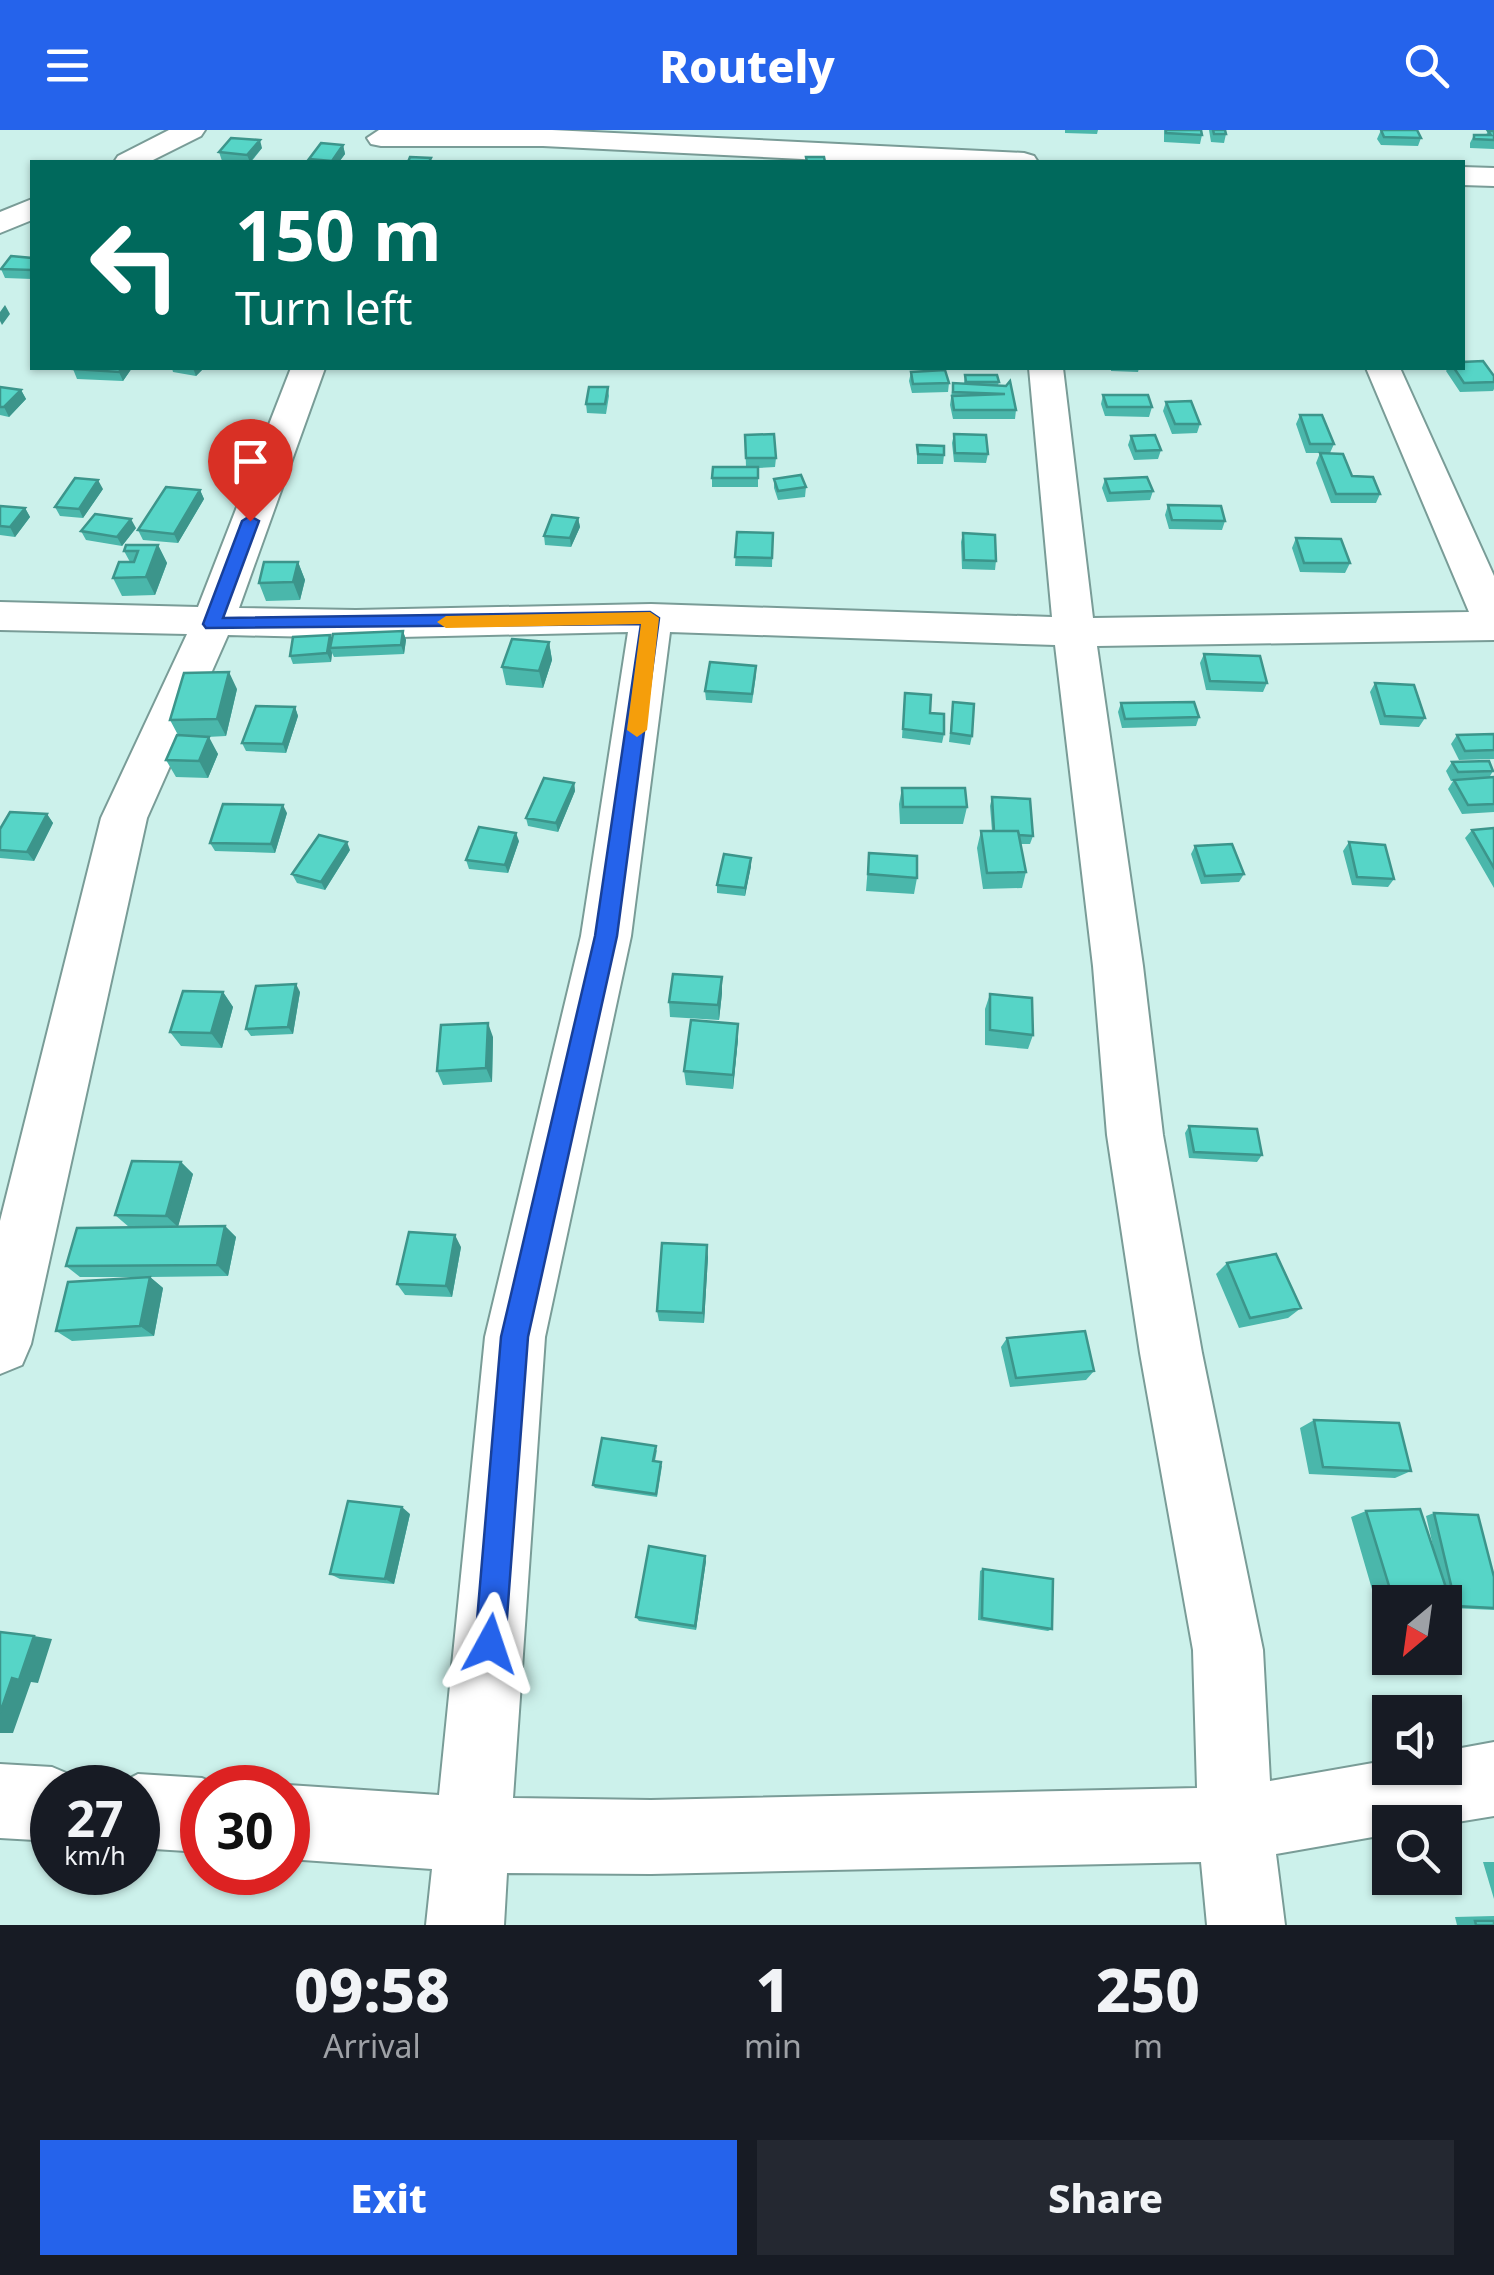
<!DOCTYPE html>
<style>
:root{--surface:#171b24;--page:#242831;--text:#f1f3f6;--muted:#9ea1a6;--accent:#2563eb}
body{margin:0;font-family:"Noto Sans",sans-serif;background:var(--page);color:var(--text);height:100vh;display:flex;flex-direction:column;font-size:38px;white-space:nowrap}
*{box-sizing:border-box;margin:0}
p{font-size:32px;color:var(--muted)}
.icon{flex:none;width:55px;height:55px;fill:none;stroke:currentColor;stroke-width:2;stroke-linecap:round;stroke-linejoin:round}
.map{position:relative;height:1795px;overflow:hidden}
.drawer{display:flex;flex-direction:column;background:var(--surface);flex:1}
.drawer>*{flex:none}
.hud{position:absolute;left:30px;top:30px;width:1435px;height:210px;border-radius:0px;box-shadow:0 2px 8px #0004;background:#00695c;color:#fff;overflow:hidden}
.needle{width:65px;rotate:209deg}
.controls{position:absolute;left:1372px;top:1455px;display:grid;gap:20px}
.controls a{display:grid;place-items:center;width:90px;height:90px;border-radius:0px;background:var(--surface);box-shadow:0 2px 8px #0004;font-size:50px}
.speed{position:absolute;left:30px;top:1635px;display:flex;gap:20px;font-size:50px;font-weight:700;text-align:center}
.speed>*{display:grid;place-content:center;width:130px;height:130px;border-radius:50%;background:var(--surface);box-shadow:0 2px 8px #0004;line-height:1}
.speed small{font-size:25px;font-weight:400}
.speed .limit{border:15px solid #d22;background:#fff;color:#111}
.pin{position:absolute;display:grid;place-items:center;width:85px;height:85px;color:#fff;margin:-102px -42px;border-radius:50% 50% 50% 0;rotate:-45deg;box-shadow:0 0 10px #0007}
.pin .icon{rotate:45deg}
.me{position:absolute;width:110px;margin:-55px;rotate:5deg;stroke-linejoin:round;filter:drop-shadow(0 0 8px #0008)}
.turn{display:flex;align-items:center;gap:35px;height:210px;padding:0 40px;font-size:45px}
.turn .icon{width:130px;height:130px;stroke-width:2.5}
.turn b{display:block;font-size:70px;line-height:85px}
.eta{display:flex;justify-content:space-evenly;align-items:center;height:170px;text-align:center}
.eta b{font-size:60px;font-weight:800;line-height:70px}
.primary-button{display:flex;gap:20px;margin-top:auto;padding:20px 40px}
.primary-button a{flex:1;height:115px;border-radius:0px;background:var(--accent);color:#fff;font-size:40px;font-weight:800;line-height:115px;text-align:center}
.primary-button a+a{background:var(--page);color:var(--text)}
header{display:flex;justify-content:space-between;align-items:center;height:130px;padding:0 40px;background:var(--accent);color:#fff;font-size:45px;font-weight:800}
.map>svg:first-child{display:block}
.lines{fill:none;stroke-linecap:round;stroke-linejoin:round}
.street-casing{stroke:#799c97;stroke-width:4}
.street{fill:#fff;fill-rule:evenodd}
.wall{fill:#4ab7ab}
.shaded-wall{fill:#3c958b}
.building{fill:#56d5c7;stroke:#3c958b;stroke-width:2.5}
.route{fill:#2563eb;stroke:#184099;stroke-width:2.5}
.slow{fill:#f59e0b}
</style>
<header><svg class="icon" aria-label="menu" viewBox="0 0 24 24"><path d="M4 6h16M4 12h16M4 18h16"/></svg>Routely<svg class="icon" aria-label="search" viewBox="0 0 24 24"><circle cx="10" cy="10" r="6"/><path d="M15 15l6 6"/></svg></header>
<div class="map">
<svg width="1494" height="1795" viewBox="0 0 1494 1795">
<rect width="100%" height="100%" fill="#ccf1eb"/>
<g class="lines">
<defs>
<path id="street" d="M169,0H205L201,6L149,32H114L118,26Z
M379,0H552L1024,23L1034,26L1038,32H862L543,16H381L371,14L367,8Z
M1462,37L1494,38V56L1462,55Z
M32,69V90L0,103V82Z
M291,238H325L239,478L356,480L651,474L1052,487L1029,238H1063L1093,488L1469,482L1366,238H1400L1494,446V510L1097,516L1143,836L1163,1005L1202,1223L1263,1520L1270,1651L1390,1630V1638H1445V1621L1494,1612V1686L1445,1694L1390,1692V1704L1276,1724L1285,1795H1207L1201,1732L651,1744L507,1743L504,1795H426L432,1739L288,1729V1658H282L288,1655L439,1665L485,1207L581,806L628,502L356,508L228,505L147,688L31,1214L22,1235L0,1244V1091L101,688L187,504L0,500V472L198,477ZM670,502L1055,515L1093,836L1107,1005L1140,1223L1193,1520L1197,1658L651,1670L513,1668L545,1207L631,806Z
M0,1634L52,1637L78,1648L82,1658H52V1711L0,1708Z
M138,1644L202,1648L225,1658H202V1722L138,1718V1658H111Z"/>
</defs>
<!-- street casing -->
<use href="#street" class="street-casing"/>
<!-- street -->
<use href="#street" class="street"/>
</g>
<!-- wall -->
<path class="wall" d="M1065,0H1098L1097,4L1065,3Z
M1164,0H1201L1202,5L1200,14L1164,12Z
M1209,0H1225L1226,4L1224,13L1211,12Z
M1381,0L1421,8L1418,16L1381,15L1377,9Z
M1488,1H1494V19L1470,18V13L1474,5H1486Z
M343,15L345,24L339,32H310L309,29Z
M262,18L251,32L222,31L219,22Z
M32,128V149L5,148L1,139Z
M74,238H132L123,251L77,249L73,239Z
M172,238H204L196,246L173,242Z
M1111,238H1139L1138,242L1111,241Z
M1448,238H1462L1494,246V259L1493,261L1460,262L1446,241Z
M911,242L949,253L948,262L912,263L909,251Z
M965,245L999,252L998,255L1016,280L1015,289H953L950,275L953,253L964,254Z
M0,257L21,260L26,269L9,287L0,285Z
M608,257L609,266L606,284L587,283L586,274Z
M1103,265L1152,277L1149,287L1105,286L1101,274Z
M1166,272L1200,294L1197,303L1172,304L1163,281Z
M1300,285L1334,314L1330,323L1352,346L1380,364L1376,373H1331L1316,333L1320,323H1306L1296,294Z
M954,304L988,324L986,333L954,332L952,313Z
M745,305L776,328L775,337L758,338V357H712V348L746,337Z
M1131,306L1161,320L1158,329L1134,330L1128,315Z
M917,315L944,325L943,334H917Z
M774,349L806,357L805,367L778,370L774,358Z
M1105,349L1153,361L1150,370L1107,372L1102,358Z
M103,359L83,388L60,386L55,377Z
M200,360L204,369L178,413L143,410L138,400Z
M1168,375L1225,391L1222,400L1169,399L1165,385Z
M0,376L25,378L30,387L15,407L0,405Z
M578,388L580,397L571,417L545,415L544,406Z
M136,398L122,416L86,410L81,401Z
M737,402L773,403L772,437L735,436Z
M963,403L996,431L995,440L962,439L961,412Z
M1296,408L1350,433L1345,443L1300,442L1292,418Z
M158,415L167,433L155,465L122,466L113,448L130,432L124,421Z
M298,432L305,450L300,470L266,471L259,453Z
M403,501L406,510L404,524L334,527L332,523L331,532L293,534L290,526L330,505L332,509Z
M549,512L552,530L543,558L506,555L502,537Z
M1204,524L1267,553L1263,562L1206,560L1200,533Z
M756,545L752,573L706,570L705,561Z
M1375,553L1425,588L1419,597L1380,595L1370,562Z
M237,559L226,606L207,607L218,624L208,648L176,647L166,630L178,605L170,590Z
M904,572L930,583L944,604L942,613L902,608Z
M953,572L972,606L970,615L949,612Z
M1121,573L1199,587L1196,596L1122,598L1118,582Z
M295,577L298,586L286,623L246,621L242,613Z
M1494,604V629L1459,630L1451,614L1457,605Z
M1452,632L1493,641L1489,648L1494,647V682L1462,684L1448,659L1453,651H1451L1446,641Z
M574,653L575,661L558,702L528,696L526,688Z
M902,658L967,677L963,694H900L899,674Z
M992,667L1033,706L1030,714H1021L1026,742L1022,758L983,759L977,718L981,701H992L990,676Z
M287,683L275,723L215,721L210,713Z
M47,684L53,693L34,731L0,728V699Z
M1494,698V758L1465,708L1472,700Z
M519,711L508,743L469,739L466,730Z
M1349,712L1394,749L1388,757L1352,755L1343,721Z
M1195,716L1244,744L1239,752L1201,754L1191,724Z
M350,720L325,760L297,753L292,744Z
M869,723L917,748L914,764L866,761Z
M751,736L745,766L717,763V755Z
M722,847V863L719,890L670,887L669,872Z
M223,862L233,877L222,918L181,916L170,902Z
M300,862L293,904L251,906L246,899Z
M990,864L1033,905L1028,919L985,915V879Z
M493,907L492,952L443,955L437,941Z
M738,909L733,959L686,955L684,941Z
M1189,996L1262,1025L1257,1032L1189,1028L1185,1003Z
M181,1032L193,1044L178,1096H225L236,1107L228,1146L150,1147L163,1158L154,1206L72,1211L56,1201L149,1147H80L66,1136L129,1097L115,1085Z
M461,1117L452,1167L405,1165L397,1154Z
M708,1127L704,1193L659,1191L657,1181Z
M1227,1133L1301,1178L1288,1188L1239,1198L1216,1144Z
M1007,1208L1094,1241L1086,1250L1010,1257L1001,1217Z
M1314,1290L1411,1341L1395,1348L1309,1344L1300,1298Z
M657,1320L655,1331L662,1336L657,1367L595,1358L593,1355Z
M1366,1381L1433,1416L1426,1386L1434,1383L1494,1447V1480L1453,1478L1457,1491L1445,1493V1472H1390V1496L1383,1497L1351,1387Z
M410,1384L394,1454L340,1449L330,1444Z
M706,1431L696,1500L639,1491L636,1487Z
M983,1439L1052,1499L1048,1501L978,1490L980,1441Z
M1483,1732H1494V1769Z
M1494,1786V1795H1457L1455,1787Z"/>
<!-- shaded-wall -->
<path class="shaded-wall" d="M260,10L262,18L250,32L247,25Z
M343,15L345,24L339,32H332V31Z
M5,175L10,184L2,195L0,191V182Z
M122,238H132L123,251L119,242Z
M193,238H204L196,246Z
M21,260L26,269L9,287L4,277Z
M98,350L103,359L83,388L79,379Z
M200,360L204,369L178,413L174,404Z
M25,378L30,387L15,407L10,397Z
M578,388L580,397L571,417L570,408Z
M131,389L136,398L122,416L117,407Z
M158,415L167,433L155,465L146,447Z
M298,432L305,450L300,470L293,452Z
M403,501L406,510L404,524L401,515Z
M330,505L334,514L330,518L332,523L331,532L327,523Z
M549,512L552,530L543,558L539,541Z
M229,542L237,559L226,606L217,589Z
M295,577L298,586L286,623L283,614Z
M209,607L218,624L208,648L199,631Z
M574,653L575,661L558,702L556,693Z
M283,675L287,683L275,723L271,714Z
M47,684L53,693L34,731L27,722Z
M516,703L519,711L508,743L505,735Z
M347,712L350,720L325,760L321,752Z
M751,728V736L745,766V758Z
M722,847V863L719,890L718,875Z
M296,854L300,862L293,904L288,897Z
M223,862L233,877L222,918L211,903Z
M488,893L493,907L492,952L486,938Z
M738,894V909L733,959V945Z
M181,1032L193,1044L178,1097L166,1086Z
M225,1096L236,1107L228,1146L217,1135Z
M455,1105L461,1117L452,1167L446,1156Z
M707,1115L708,1127L704,1193L703,1183Z
M150,1147L163,1158L154,1206L140,1196Z
M402,1377L410,1384L394,1454L385,1449Z
M705,1426L706,1431L696,1500L695,1496Z
M34,1506L52,1509L38,1553L31,1552L13,1603H0V1583L12,1548Z"/>
<!-- building -->
<path class="building" d="M1166,0H1201L1202,5L1166,3Z
M1213,0H1225L1226,4H1214Z
M1381,0H1417L1421,8L1384,7Z
M1488,1H1494V10L1474,9V5H1491Z
M231,8L260,10L247,25L219,22Z
M321,13L343,15L332,31L309,29Z
M410,27L431,28L429,32H408Z
M806,27H824L825,32H807Z
M11,126L32,128V140L1,139Z
M1483,231L1494,246V252L1464,253L1454,238H1462V232Z
M74,238H122L119,242L73,239Z
M945,240L949,253L913,254L911,242Z
M965,245H997L999,252H966Z
M1010,251L1016,280H954L952,266L1005,264L953,262V253L1006,256Z
M0,257L21,260L4,277H0Z
M589,257H608L605,274H586Z
M1103,265H1148L1152,277H1107Z
M1191,271L1200,294H1175L1166,272Z
M1300,285H1322L1334,314H1310Z
M774,304L776,328H746L745,305Z
M954,304L986,305L988,324L955,323Z
M1155,305L1161,320L1136,321L1131,306Z
M917,315L944,316V325L918,324Z
M1320,323L1343,324L1352,346L1373,347L1380,364H1336Z
M713,337H758V348H712Z
M801,345L806,357L778,361L774,349Z
M1147,347L1153,361L1110,363L1105,349Z
M75,348L98,350L79,379L55,377Z
M166,357L200,360L174,404L138,400Z
M1168,375L1221,376L1225,391L1172,390Z
M0,376L25,378L10,397L0,396Z
M95,384L131,389L117,407L81,401Z
M552,385L578,388L570,408L544,406Z
M737,402L773,403L772,428L735,427Z
M963,403L995,405L996,431L964,430Z
M1296,408L1341,409L1350,433H1304Z
M126,415H158L146,447L113,448L119,432H134L138,421H124Z
M264,432H298L293,452L259,453Z
M403,501L401,515L330,518L333,504Z
M330,505L327,523L290,526L293,507Z
M512,509L549,512L539,541L502,537Z
M1204,524L1260,526L1267,553L1210,551Z
M710,532L756,536L752,564L705,561Z
M229,542L217,589L170,590L184,543Z
M1375,553L1414,555L1425,588L1385,586Z
M905,563L931,565L930,583L944,584V604L903,599Z
M953,572L974,574L972,606L951,603Z
M1194,572L1199,587L1125,589L1121,573Z
M256,576L295,577L283,614L242,613Z
M1494,604V620L1465,621L1457,605Z
M177,605L209,607L199,631L166,630Z
M1489,631L1493,641L1458,642L1452,632Z
M1494,647V674L1468,675L1454,650Z
M544,648L574,653L556,693L526,688Z
M902,658H965L967,677H903Z
M992,667L1030,669L1033,706L1019,705L1018,701H994Z
M223,674L283,675L271,714L210,713Z
M10,682L47,684L27,722L0,720V699Z
M479,697L516,703L505,735L466,730Z
M1494,698V738L1472,700Z
M981,701H1018L1026,742L987,743Z
M319,705L347,712L321,752L292,744Z
M1349,712L1385,715L1394,749L1357,747Z
M1232,714L1244,744L1205,746L1195,716Z
M869,723L917,726V748L868,744Z
M724,724L751,728L745,758L717,755Z
M673,844L722,847L718,875L669,872Z
M296,854L288,897L246,899L256,856Z
M183,861L223,862L211,903L170,902Z
M990,864L1032,868L1033,905L990,900Z
M691,890L738,894L733,945L684,941Z
M488,893L486,938L437,941L441,895Z
M1189,996L1257,999L1262,1025L1194,1022Z
M132,1031L181,1032L166,1086L115,1085Z
M225,1096L217,1135L66,1136L77,1098Z
M409,1102L455,1105L446,1156L397,1154Z
M662,1113L707,1115L703,1183L657,1181Z
M1276,1124L1301,1178L1250,1188L1227,1133Z
M150,1147L140,1196L56,1201L68,1152Z
M1085,1201L1094,1241L1016,1248L1007,1208Z
M1314,1290L1399,1293L1411,1341L1323,1337Z
M602,1308L656,1316L653,1331L661,1332L656,1364L593,1355Z
M348,1371L402,1377L385,1449L330,1444Z
M1420,1379L1457,1491H1445V1472H1394L1366,1381Z
M1434,1383L1478,1385L1494,1447V1478L1456,1476Z
M649,1416L705,1426L695,1496L636,1487Z
M983,1439L1053,1449L1052,1499L982,1488Z
M0,1502L34,1506L19,1550L12,1548L0,1583Z
M1475,1791H1494V1795H1476Z"/>
<!-- route -->
<path class="route" d="M250,386L259,391L223,488L650,482L659,488L617,806L528,1207L505,1514L500,1524L490,1529L479,1524L475,1514L501,1207L595,806L641,494L206,498L203,494L242,391Z"/>
<!-- slow -->
<path class="slow" d="M650,482L659,488L647,600L637,607L627,600L641,494L446,498L437,492L446,486Z"/>
</svg>
<div class="controls">
<a><svg class="needle" viewBox="-14 -14 28 28"><path d="M0-13l5 13h-10z" fill="#e53935"/><path d="M0 13l5-13h-10z" fill="#9ea1a6"/></svg></a>
<a><svg class="icon" aria-label="sound" viewBox="0 0 24 24"><path d="M4 9h4l5-4v14l-5-4H4zM17 9q2 3 0 6"/></svg></a>
<a><svg class="icon" aria-label="search" viewBox="0 0 24 24"><circle cx="10" cy="10" r="6"/><path d="M15 15l6 6"/></svg></a>
</div>
<div class="speed"><div>27<small>km/h</small></div><div class="limit">30</div></div>
<div class="pin" style="left:250px;top:391px;background:#d93025"><svg class="icon" aria-label="arrive" viewBox="0 0 24 24"><path d="M6 21V4h12l-3 4 3 4H6"/></svg></div>
<svg class="me" style="left:490px;top:1514px" viewBox="-20 -20 40 40"><path d="M0-17L14 15 0 8-14 15z" fill="#2563eb" stroke="#fff" stroke-width="4"/></svg>
<div class="hud">
<div class="turn"><svg class="icon" aria-label="left" viewBox="0 0 24 24"><path d="M17 20v-9H6M10 6l-5 5 5 5"/></svg><div><b>150 m</b>Turn left</div></div>
</div>
</div>
<section class="drawer">
<div class="eta">
<div><b>09:58</b><p>Arrival</p></div>
<div><b>1</b><p>min</p></div>
<div><b>250</b><p>m</p></div>
</div>
<div class="primary-button"><a>Exit</a><a>Share</a></div>
</section>
